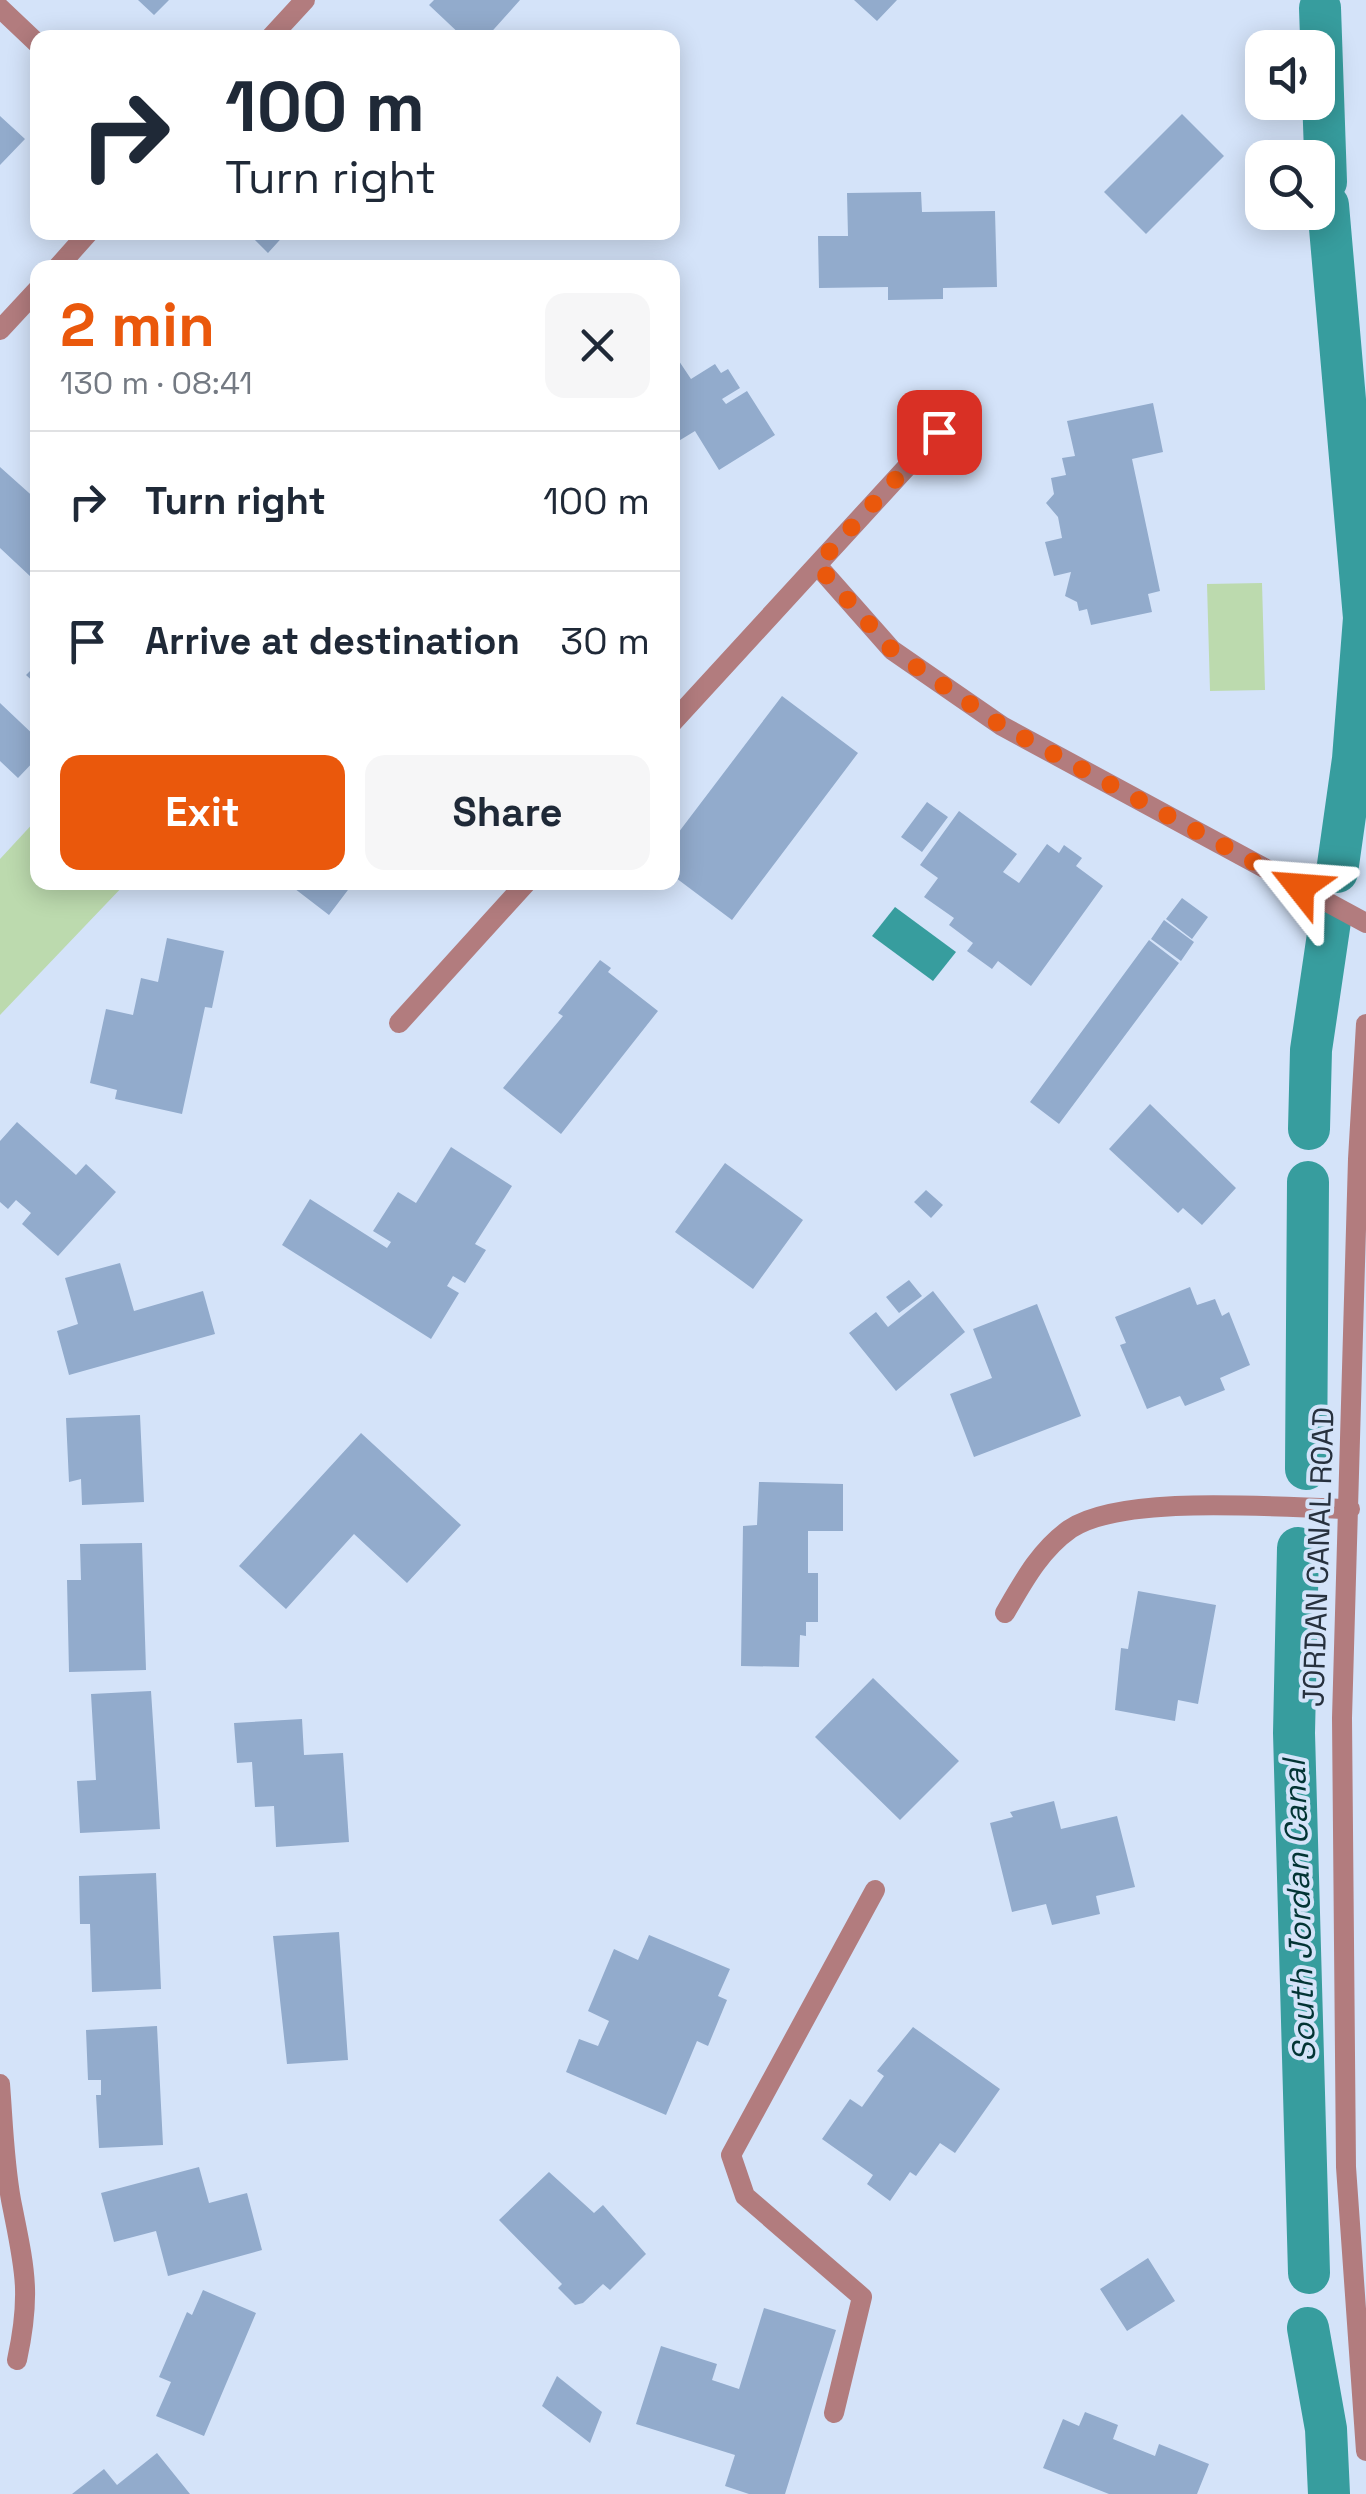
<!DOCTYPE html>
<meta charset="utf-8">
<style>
:root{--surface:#fff;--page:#f6f6f7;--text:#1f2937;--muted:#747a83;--line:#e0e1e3;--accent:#ea580c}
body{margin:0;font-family:"Space Grotesk",sans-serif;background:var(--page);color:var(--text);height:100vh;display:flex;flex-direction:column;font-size:38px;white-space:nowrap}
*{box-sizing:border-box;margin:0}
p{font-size:32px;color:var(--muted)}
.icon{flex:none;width:55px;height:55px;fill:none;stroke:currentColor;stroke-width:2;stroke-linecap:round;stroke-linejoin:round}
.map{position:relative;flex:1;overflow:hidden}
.details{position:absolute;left:30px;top:260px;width:650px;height:630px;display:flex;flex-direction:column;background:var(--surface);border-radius:20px;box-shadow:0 5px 25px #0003}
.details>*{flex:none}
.top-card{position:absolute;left:30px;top:30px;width:650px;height:210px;border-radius:20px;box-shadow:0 5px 25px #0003;background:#fff;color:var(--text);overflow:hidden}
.buttons{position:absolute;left:1245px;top:30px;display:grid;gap:20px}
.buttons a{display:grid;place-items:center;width:90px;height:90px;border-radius:20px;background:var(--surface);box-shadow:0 5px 25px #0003;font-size:50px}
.pin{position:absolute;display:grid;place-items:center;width:85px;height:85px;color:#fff;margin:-42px;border-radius:20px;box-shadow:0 5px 15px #0006}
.me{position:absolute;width:110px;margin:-55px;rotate:298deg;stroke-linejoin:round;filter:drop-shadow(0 0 8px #0008)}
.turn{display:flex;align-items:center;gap:35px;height:210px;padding:0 30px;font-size:45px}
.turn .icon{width:130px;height:130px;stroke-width:2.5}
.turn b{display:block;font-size:70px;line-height:85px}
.round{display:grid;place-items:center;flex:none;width:105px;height:105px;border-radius:20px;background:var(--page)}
.overview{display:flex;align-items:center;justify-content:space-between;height:170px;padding:0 30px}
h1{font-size:60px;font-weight:700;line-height:75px;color:var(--accent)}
.cta{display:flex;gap:20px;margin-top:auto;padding:20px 30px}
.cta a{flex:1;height:115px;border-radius:20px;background:var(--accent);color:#fff;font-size:40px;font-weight:700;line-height:115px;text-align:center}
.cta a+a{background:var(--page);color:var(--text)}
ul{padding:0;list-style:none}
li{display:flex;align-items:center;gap:30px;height:140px;padding:0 30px;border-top:2px solid var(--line)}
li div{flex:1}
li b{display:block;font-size:38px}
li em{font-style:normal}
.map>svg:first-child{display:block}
.green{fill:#bcdaae}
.water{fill:#379d9e}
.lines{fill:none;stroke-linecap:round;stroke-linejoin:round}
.canal{stroke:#379d9e;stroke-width:42}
.building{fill:#92abcc}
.service{stroke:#b27c7e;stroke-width:20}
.minor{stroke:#b27c7e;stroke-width:20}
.route{stroke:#ea580c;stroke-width:18;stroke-dasharray:0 32.4}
.labels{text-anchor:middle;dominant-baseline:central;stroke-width:8;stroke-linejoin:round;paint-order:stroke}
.street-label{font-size:30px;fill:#27313e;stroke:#d4e3f9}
.water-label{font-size:32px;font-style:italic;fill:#023434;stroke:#d4e3f9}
</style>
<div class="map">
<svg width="1366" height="2494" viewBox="0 0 1366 2494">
<rect width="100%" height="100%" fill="#d4e3f9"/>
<!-- green -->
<path class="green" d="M1262,583L1265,690L1210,691L1207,584Z
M37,819L38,882L126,883L0,1015V859Z"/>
<!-- water -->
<path class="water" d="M895,907L956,952L933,981L872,936Z"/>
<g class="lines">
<!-- canal -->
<path class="canal" d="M1320,8L1326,182
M1328,205L1364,618L1353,759L1337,872
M1309,1129L1311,1050L1330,921
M1306,1469L1308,1182
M1298,1548L1294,1733L1309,2273
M1308,2328L1326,2429L1329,2494"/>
</g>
<!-- building -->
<path class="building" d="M138,0H169L154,15Z
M434,0H520L486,38H464L429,5Z
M854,0H897L877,21Z
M1182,114L1224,156L1146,234L1104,192Z
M0,116L25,139L0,165Z
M921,192L922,212L995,211L997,287L943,288V299L888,300V287L819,288L818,236H848L847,193Z
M247,232H287L268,253Z
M677,358L691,379L715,364L721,373L728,369L740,388L722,399L726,404L747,391L775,435L719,470L695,431L672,445V361Z
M1153,403L1163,452L1132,459L1160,591L1148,594L1152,612L1091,625L1087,609L1079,611L1077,602L1065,596L1071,572L1054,576L1045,542L1062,538L1058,517L1046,503L1054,494L1051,478L1066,475L1062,458L1075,456L1067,421Z
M0,467L38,501V570L31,577L0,548Z
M38,663V686L26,675Z
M782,696L858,753L732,920L672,875V841Z
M0,703L38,739V757L18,778L0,761Z
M927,802L948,817L922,852L901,837Z
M959,811L1017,854L1003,872L1019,883L1047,844L1059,853L1064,845L1082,858L1076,866L1103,886L1031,986L998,961L992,969L967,951L973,943L949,925L954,918L924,897L938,878L920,865Z
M286,882H354L329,915Z
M1182,898L1208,917L1192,939L1166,919Z
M1164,920L1194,942L1181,961L1151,939Z
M167,938L224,951L212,1008L205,1007L182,1114L115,1099L117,1090L90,1083L106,1009L133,1015L141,978L158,982Z
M1149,940L1179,963L1059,1124L1030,1102Z
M600,960L611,968L608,972L658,1011L561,1134L503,1088L563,1016L558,1013Z
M1150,1104L1236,1188L1202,1225L1183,1208L1178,1213L1109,1149Z
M17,1122L76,1175L86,1164L116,1192L58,1256L22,1224L31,1213L16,1200L8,1209L0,1202V1141Z
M451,1147L512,1186L475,1244L486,1250L465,1283L453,1276L447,1286L459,1293L431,1339L282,1245L310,1199L387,1248L391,1242L373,1231L398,1192L416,1203Z
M725,1163L803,1220L753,1289L675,1232Z
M926,1190L943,1205L931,1218L914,1202Z
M120,1263L134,1311L203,1291L215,1334L69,1375L57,1331L78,1324L65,1278Z
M909,1280L922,1296L899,1313L886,1297Z
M1190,1287L1197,1305L1215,1299L1222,1316L1229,1312L1250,1365L1220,1378L1225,1390L1185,1406L1180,1396L1147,1409L1120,1345L1126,1343L1115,1317Z
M933,1291L965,1332L896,1391L849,1333L876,1312L888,1327Z
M1037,1304L1081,1416L974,1457L950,1394L992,1378L973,1329Z
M140,1415L144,1502L82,1505L81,1479L69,1482L66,1418Z
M361,1433L461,1525L407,1583L354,1534L286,1609L239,1566Z
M759,1482L843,1484V1531H808V1573H818V1622H806V1636L800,1635L799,1667L741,1666L743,1526L757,1525Z
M142,1543L146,1670L69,1672L67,1580H81L80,1544Z
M1138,1591L1216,1605L1198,1704L1178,1700L1175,1721L1115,1710L1121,1648L1128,1649Z
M873,1678L959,1761L900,1820L815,1737Z
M151,1691L160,1829L80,1833L77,1781L96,1780L91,1694Z
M302,1719L304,1755L343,1753L349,1842L276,1847L274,1806L255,1807L252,1762L237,1763L234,1723Z
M1054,1801L1061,1829L1117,1816L1135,1887L1096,1896L1100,1914L1052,1925L1046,1904L1012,1912L990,1823L1013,1817L1010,1812Z
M156,1873L161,1989L92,1992L90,1924H80L79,1876Z
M339,1932L348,2060L287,2064L273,1936Z
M649,1935L730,1969L718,1996L727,2000L708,2046L697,2041L666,2115L566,2072L579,2039L598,2046L609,2021L588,2011L614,1949L638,1960Z
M157,2026L163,2145L99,2148L96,2095H101V2080H88L86,2030Z
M913,2027L1000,2089L955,2153L940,2143L916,2176L910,2172L890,2201L867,2184L873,2175L822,2139L850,2099L862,2107L884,2076L877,2071Z
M199,2167L209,2203L247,2193L262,2250L168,2276L156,2231L114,2242L101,2193Z
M549,2172L594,2213L603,2205L646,2254L610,2290L603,2284L583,2303L575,2305L558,2288L562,2284L499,2220Z
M1148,2258L1175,2301L1127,2331L1100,2289Z
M203,2290L256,2313L204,2436L156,2416L171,2382L159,2377L187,2312L192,2315Z
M764,2308L836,2330L785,2494H749L725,2486L735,2455L636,2424L661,2346L717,2364L712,2380L739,2389Z
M557,2376L602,2412L590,2443L542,2406Z
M1085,2412L1118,2425L1113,2439L1155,2456L1159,2444L1209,2464L1197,2494H1109L1043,2468L1063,2419L1079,2426Z
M157,2453L190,2494H72L104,2469L117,2485Z"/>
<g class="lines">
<!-- service -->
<path class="service" d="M817,565L892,650L1002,726L1366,923
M672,723L939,432
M399,1023L527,882
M834,2413L862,2297L745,2196L731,2155L875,1890"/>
<!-- minor -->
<path class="minor" d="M0,8L38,44
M270,38L305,0
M57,268L89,232
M0,330L38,289
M1366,1024L1358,1159L1342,1718L1346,2167L1366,2451
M1005,1613C1023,1582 1040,1550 1070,1529C1124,1493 1282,1508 1350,1509
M0,2084C3,2122 4,2161 11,2200C24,2266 32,2291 17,2360"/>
</g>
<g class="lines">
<!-- route -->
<path class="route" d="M939,432L817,565L892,650L1002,726L1300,887"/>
</g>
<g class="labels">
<!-- street labels -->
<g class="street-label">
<text transform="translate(1318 1557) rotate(-88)">JORDAN CANAL ROAD</text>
</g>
<!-- water labels -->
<g class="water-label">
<text transform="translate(1299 1911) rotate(-92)">South Jordan Canal</text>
</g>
</g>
</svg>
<div class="buttons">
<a><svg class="icon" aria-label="sound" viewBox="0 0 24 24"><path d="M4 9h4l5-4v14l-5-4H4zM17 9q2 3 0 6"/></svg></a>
<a><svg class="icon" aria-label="search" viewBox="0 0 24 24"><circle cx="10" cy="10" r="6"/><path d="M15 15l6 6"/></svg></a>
</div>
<div class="pin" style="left:939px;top:432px;background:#d93025"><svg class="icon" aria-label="arrive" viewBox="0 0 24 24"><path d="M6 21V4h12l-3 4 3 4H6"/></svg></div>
<svg class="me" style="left:1300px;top:887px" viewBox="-20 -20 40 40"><path d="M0-17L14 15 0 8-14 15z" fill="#ea580c" stroke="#fff" stroke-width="4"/></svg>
<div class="top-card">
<div class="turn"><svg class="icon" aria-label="right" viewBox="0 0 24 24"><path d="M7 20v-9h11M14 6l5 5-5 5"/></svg><div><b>100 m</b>Turn right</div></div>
</div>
<section class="details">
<div class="overview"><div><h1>2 min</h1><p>130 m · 08:41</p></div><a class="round"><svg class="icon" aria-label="close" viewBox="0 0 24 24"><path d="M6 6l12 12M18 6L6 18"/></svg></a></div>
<ul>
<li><svg class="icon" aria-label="right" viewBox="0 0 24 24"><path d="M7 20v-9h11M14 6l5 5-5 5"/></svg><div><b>Turn right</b></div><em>100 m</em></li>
<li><svg class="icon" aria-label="arrive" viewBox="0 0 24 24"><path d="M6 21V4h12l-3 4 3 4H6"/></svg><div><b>Arrive at destination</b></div><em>30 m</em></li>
</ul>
<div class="cta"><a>Exit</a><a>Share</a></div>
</section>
</div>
